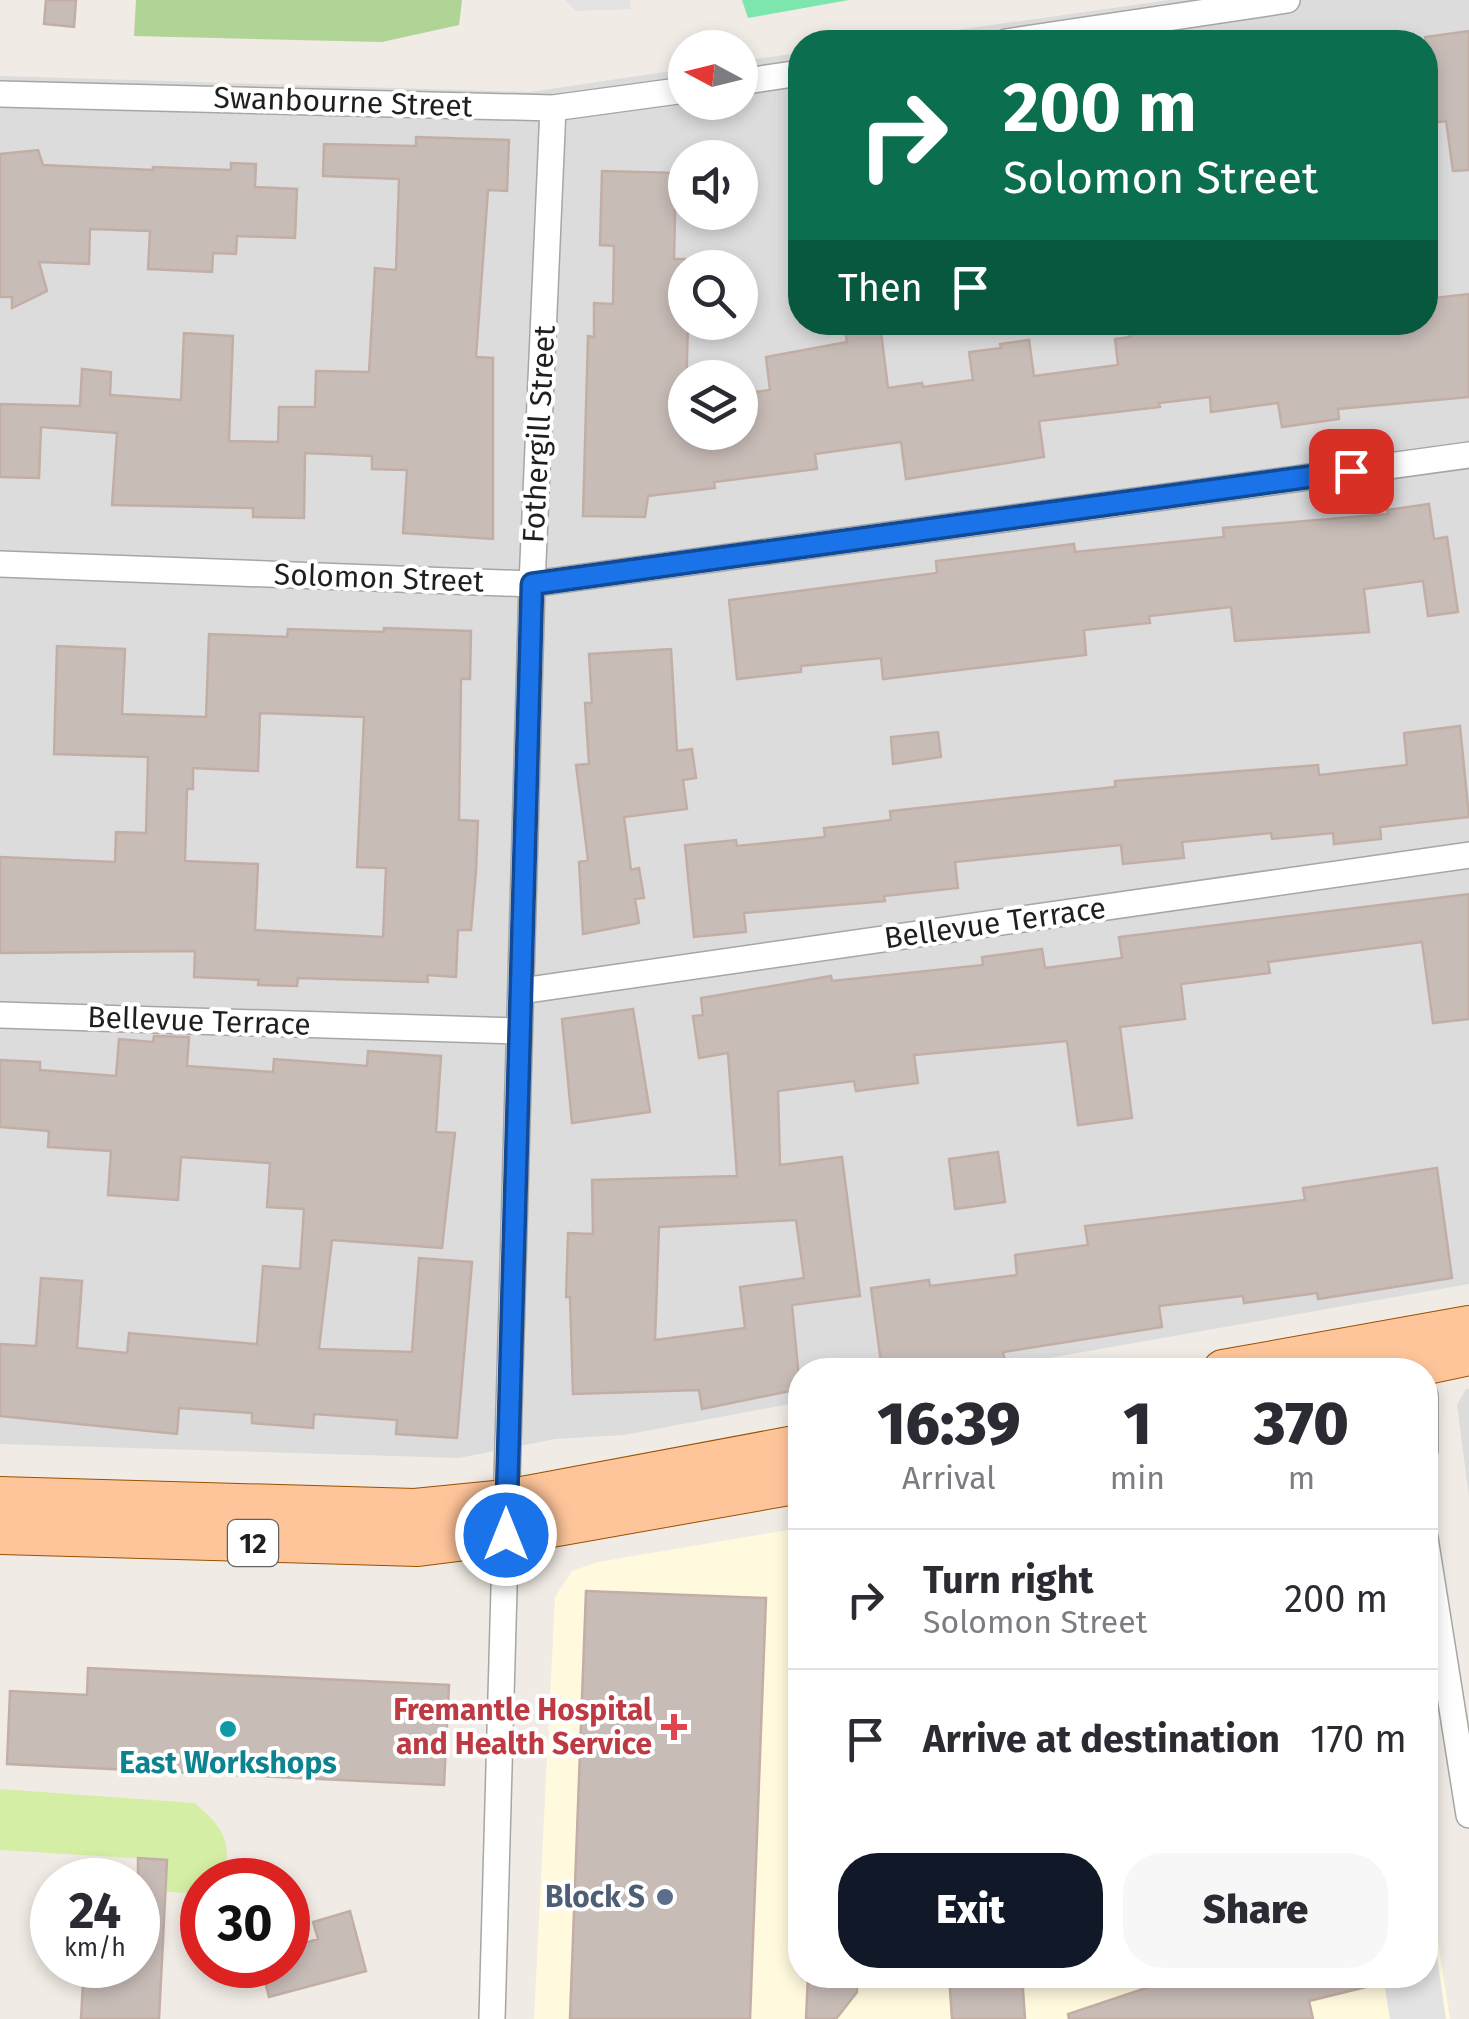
<!DOCTYPE html>
<style>
:root{--surface:#fff;--page:#f7f7f7;--text:#2b2b33;--muted:#7c7c81;--line:#e1e1e2;--accent:#111827}
body{margin:0;font-family:"Fira Sans",sans-serif;background:var(--page);color:var(--text);height:100vh;display:flex;flex-direction:column;font-size:38px;white-space:nowrap}
*{box-sizing:border-box;margin:0}
p{font-size:32px;color:var(--muted)}
.icon{flex:none;width:55px;height:55px;fill:none;stroke:currentColor;stroke-width:2;stroke-linecap:round;stroke-linejoin:round}
.map{position:relative;flex:1;overflow:hidden}
.side{position:absolute;left:788px;top:1358px;width:650px;height:630px;display:flex;flex-direction:column;background:var(--surface);border-radius:40px;box-shadow:0 5px 15px #0003}
.side>*{flex:none}
.top-card{position:absolute;left:788px;top:30px;width:650px;height:305px;border-radius:40px;box-shadow:0 5px 15px #0003;background:#0b6e4f;color:#fff;overflow:hidden}
.needle{width:65px;rotate:277deg}
.controls{position:absolute;left:668px;top:30px;display:grid;gap:20px}
.controls a{display:grid;place-items:center;width:90px;height:90px;border-radius:50%;background:var(--surface);box-shadow:0 5px 15px #0003;font-size:50px}
.speed{position:absolute;left:30px;top:1858px;display:flex;gap:20px;font-size:50px;font-weight:700;text-align:center}
.speed>*{display:grid;place-content:center;width:130px;height:130px;border-radius:50%;background:var(--surface);box-shadow:0 5px 15px #0003;line-height:1}
.speed small{font-size:25px;font-weight:400}
.speed .limit{border:15px solid #d22;background:#fff;color:#111}
.pin{position:absolute;display:grid;place-items:center;width:85px;height:85px;color:#fff;margin:-42px;border-radius:20px;box-shadow:0 5px 15px #0006}
.me{position:absolute;width:110px;margin:-55px;rotate:0deg;stroke-linejoin:round;filter:drop-shadow(0 0 8px #0008)}
.turn{display:flex;align-items:center;gap:35px;height:210px;padding:0 50px;font-size:45px}
.turn .icon{width:130px;height:130px;stroke-width:2.5}
.turn b{display:block;font-size:70px;line-height:85px}
.then{display:flex;align-items:center;height:95px;padding:0 50px;background:#0003;gap:20px;font-size:38px}
.eta{display:flex;justify-content:space-evenly;align-items:center;height:170px;text-align:center}
.eta b{font-size:60px;font-weight:800;line-height:70px}
.action{display:flex;gap:20px;margin-top:auto;padding:20px 50px}
.action a{flex:1;height:115px;border-radius:40px;background:var(--accent);color:#fff;font-size:40px;font-weight:800;line-height:115px;text-align:center}
.action a+a{background:var(--page);color:var(--text)}
ul{padding:0;list-style:none}
li{display:flex;align-items:center;gap:30px;height:140px;padding:0 50px;border-top:2px solid var(--line)}
li div{flex:1}
li b{display:block;font-size:38px}
li em{font-style:normal}
.map>svg:first-child{display:block}
.residential{fill:#dddcdc;fill-rule:evenodd}
.education{fill:#fffade}
.grass{fill:#d4eea6}
.forest{fill:#b0d396}
.pitch{fill:#7de5ae}
.parking{fill:#e3e3e3}
.building{fill:#c8bcb7;stroke:#c3aea5;stroke-width:2.5;fill-rule:evenodd}
.lines{fill:none;stroke-linecap:round;stroke-linejoin:round}
.street-casing{stroke:#a6a6a6;stroke-width:28}
.primary-casing{stroke:#995100;stroke-width:42}
.street{stroke:#fff;stroke-width:25}
.primary{stroke:#ffc59a;stroke-width:40}
.route-casing{stroke:#114b97;stroke-width:25}
.route{stroke:#1a73e8;stroke-width:18}
.health-dot{fill:#e0444e;stroke:#fff;stroke-width:4}
.culture-dot{fill:#0f9aa8;stroke:#fff;stroke-width:4}
.service-dot{fill:#5c6f8a;stroke:#fff;stroke-width:4}
.labels{text-anchor:middle;dominant-baseline:central;stroke-width:8;stroke-linejoin:round;paint-order:stroke}
.shield{fill:#fff;stroke:#626262;stroke-width:2.5}
.shield-label{font-size:28px;font-weight:bold;fill:#1f1f1f}
.street-label{font-size:30px;fill:#1f1f1f;stroke:#fff}
.health-label{font-size:30px;font-weight:bold;fill:#be3a42;stroke:#fff;text-anchor:end}
.culture-label{font-size:30px;font-weight:bold;fill:#0d838f;stroke:#fff}
.service-label{font-size:30px;font-weight:bold;fill:#4e5e75;stroke:#fff;text-anchor:end}
</style>
<div class="map">
<svg width="1469" height="2019" viewBox="0 0 1469 2019">
<rect width="100%" height="100%" fill="#f0ebe4"/>
<!-- residential -->
<path class="residential" d="M1169,0H1469V1284L980,1370H800V1402L624,1435L555,1439L459,1458L0,1444V76L530,92L685,69V102H740V61L800,53V322H1425V42H872ZM685,158H740V212H685ZM685,268H740V322H685ZM685,378H740V432H685Z
M1466,1389H1469V1497L1457,1405Z"/>
<!-- education -->
<path class="education" d="M800,1528V1975H1425V1857L1450,2019H534L555,1597L572,1571L598,1562Z"/>
<!-- grass -->
<path class="grass" d="M0,1789L194,1803C223,1826 234,1843 222,1880H202V1893L165,1892L166,1860L0,1850Z"/>
<!-- forest -->
<path class="forest" d="M136,0H462L459,25L382,42L134,36Z"/>
<!-- pitch -->
<path class="pitch" d="M742,0H849L748,18Z"/>
<!-- parking -->
<path class="parking" d="M565,0H630L631,9L576,11Z
M1425,1874L1446,2019H1390L1383,1975H1425Z"/>
<!-- building -->
<path class="building" d="M46,0H76L74,27L44,24Z
M1469,31V170L1453,171L1446,121L1425,124V37Z
M416,137L509,140L507,191L488,190L476,357L493,358V539L403,533L407,470L372,469V456L305,453L304,518L253,517V508L112,505L117,433L41,427L39,478L0,477V404L80,406L82,369L111,372L110,395L181,400L184,333L233,336L229,441L278,442L279,407H315L316,371L369,372L375,268L396,270L399,179L323,176L324,144L416,146Z
M38,150L43,165L153,170V167L231,170V163L256,164L255,187L297,189L295,238L237,236L236,254L213,253L212,272L148,269L150,231L90,229L89,264L39,262L47,291L12,308V297H0V154Z
M602,171L676,173L674,259H685L688,322L685,432H740V394L770,390L766,357L847,342L845,329L880,324L888,388L922,383L923,387L973,380L969,352L1001,348L1000,344L1029,340L1034,376L1118,365L1115,339L1130,337L1128,322H1425V299L1469,294V397L1338,409L1339,419L1282,427L1278,403L1211,412L1210,397L1159,403L1160,407L1039,421L1044,457L906,479L901,442L815,454L817,469L714,482L715,488L648,496L645,517L583,516L588,336L594,337V303L613,304L614,246L600,245Z
M1429,504L1434,539L1447,537L1458,612L1428,616L1423,581L1364,589L1369,632L1235,641L1231,607L1149,616L1150,623L1084,630L1086,655L883,679L881,658L801,666V672L737,679L729,600L937,573L936,561L1074,544L1075,552L1224,537L1223,528L1388,514L1387,510Z
M384,628L471,631L470,679H461L459,820L478,821L476,871L471,930H458L456,977L427,975L428,982L298,978L297,986L258,985L259,980L194,977L195,951L0,953V857L115,862L116,832L146,833L148,757L54,754L57,646L125,649L122,714L206,717L209,634L287,637L288,629L384,632ZM260,713L364,717L357,867L386,868L383,937L255,930L258,864L185,861L187,789H193V768L258,771Z
M671,649L677,751L692,749L696,778L683,780L687,809L624,817L631,870L639,868L644,898L635,899L639,923L583,934L579,862L588,860L576,765L589,764L585,703H592L589,654Z
M1460,726L1469,817L1380,827L1381,839L1334,844L1333,833L1272,839L1271,833L1182,842L1184,858L1123,864L1121,845L955,862L958,888L884,896L885,901L744,913L746,932L694,937L685,845L736,840L737,846L825,837L824,828L891,820L890,811L1115,787V781L1318,765L1319,775L1407,765L1404,733Z
M938,732L941,757L893,764L891,737Z
M1469,894V1019L1433,1023L1422,942L1268,962L1270,973L1181,984L1185,1019L1120,1027L1132,1118L1078,1125L1067,1041L914,1055L918,1083L856,1091L854,1081L778,1091L780,1165L842,1157L860,1296L792,1305L800,1389L702,1409L699,1390L573,1394L570,1297H566L568,1233L593,1234L592,1180L737,1176L728,1053L699,1058L693,1016L703,1015L701,998L831,976L832,981L983,965L982,957L1042,949L1045,968L1122,958L1119,937ZM796,1220L804,1278L740,1287L745,1328L655,1340L659,1227Z
M633,1009L650,1112L572,1123L562,1019Z
M154,1036L189,1037L187,1066L273,1072L274,1059L367,1066L368,1051L441,1056L436,1132L455,1133L442,1248L332,1240L319,1349L412,1352L419,1258L472,1262L457,1438L396,1434L397,1420L314,1414L313,1428L252,1423V1413L179,1408L177,1434L0,1416V1344L36,1346L41,1278L82,1281L77,1348L127,1353L129,1333L257,1344L263,1266L300,1269L304,1209L267,1207L270,1163L181,1157L178,1200L108,1195L111,1151L48,1147L49,1131L0,1127V1060L40,1062V1070L116,1076L119,1039L153,1042Z
M998,1152L1005,1202L955,1209L949,1159Z
M1437,1168L1452,1278L1318,1299L1317,1293L1244,1303L1243,1296L1159,1306L1162,1327L1003,1352L1005,1360L882,1370L871,1288L929,1280L930,1286L1017,1275L1015,1255L1088,1245L1085,1226L1305,1200L1303,1188Z
M586,1591L766,1598L750,2019H570Z
M88,1668L449,1685L444,1785L7,1764L10,1691L87,1695Z
M138,1858L167,1860L159,2019H81L84,1965H138Z
M350,1911L366,1971L269,1997L261,1965H288V1948L318,1939L313,1922Z
M808,1975H856L857,1992L836,2019H806Z
M949,1975H1022L1025,2019H952Z
M1185,1975H1372L1374,1985L1309,2001L1313,2019H1069L1068,2014Z"/>
<g class="lines">
<defs>
<path id="street" d="M1006,42L1287,0
M740,82L800,73
M0,94L553,108L685,90
M0,564L532,584L1469,455
M521,991L1469,855
M0,1015L517,1031
M1425,1396V1450
M1425,1538L1469,1815
M492,2019L532,584L553,108"/>
<path id="primary" d="M1223,1370L1469,1326
M1399,1370L1469,1355
M0,1497L415,1509L506,1500L800,1445
M0,1534L418,1546L506,1535L800,1483"/>
</defs>
<!-- street casing -->
<use href="#street" class="street-casing"/>
<!-- primary casing -->
<use href="#primary" class="primary-casing"/>
<!-- street -->
<use href="#street" class="street"/>
<!-- primary -->
<use href="#primary" class="primary"/>
</g>
<g class="lines">
<defs>
<path id="route" d="M506,1535L532,584L1351,471"/>
</defs>
<!-- route casing -->
<use href="#route" class="route-casing"/>
<!-- route -->
<use href="#route" class="route"/>
</g>
<!-- markers -->
<path class="health-dot" d="M669 1712h10v10h10v10h-10v10h-10v-10h-10v-10h10z"/>
<circle class="culture-dot" cx="228" cy="1729" r="10"/>
<circle class="service-dot" cx="665" cy="1897" r="10"/>
<g class="labels">
<!-- shield labels -->
<rect class="shield" x="228" y="1520" width="50" height="46" rx="8"/>
<g class="shield-label">
<text x="253" y="1543">12</text>
</g>
<!-- street labels -->
<g class="street-label">
<text transform="translate(343 102) rotate(2)">Swanbourne Street</text>
<text transform="translate(539 434) rotate(-87)">Fothergill Street</text>
<text transform="translate(379 578) rotate(2)">Solomon Street</text>
<text transform="translate(995 923) rotate(-8)">Bellevue Terrace</text>
<text transform="translate(199 1021) rotate(2)">Bellevue Terrace</text>
</g>
<!-- health labels -->
<g class="health-label">
<text x="652" y="1710">Fremantle Hospital<tspan x="652" dy="34">and Health Service</tspan></text>
</g>
<!-- culture labels -->
<g class="culture-label">
<text x="228" y="1763">East Workshops</text>
</g>
<!-- service labels -->
<g class="service-label">
<text x="645" y="1897">Block S</text>
</g>
</g>
</svg>
<div class="controls">
<a><svg class="needle" viewBox="-14 -14 28 28"><path d="M0-13l5 13h-10z" fill="#e53935"/><path d="M0 13l5-13h-10z" fill="#7c7c81"/></svg></a>
<a><svg class="icon" aria-label="sound" viewBox="0 0 24 24"><path d="M4 9h4l5-4v14l-5-4H4zM17 9q2 3 0 6"/></svg></a>
<a><svg class="icon" aria-label="search" viewBox="0 0 24 24"><circle cx="10" cy="10" r="6"/><path d="M15 15l6 6"/></svg></a>
<a><svg class="icon" aria-label="layers" viewBox="0 0 24 24"><path d="M12 4l9 5-9 5-9-5zM3 14l9 5 9-5"/></svg></a>
</div>
<div class="speed"><div>24<small>km/h</small></div><div class="limit">30</div></div>
<div class="pin" style="left:1351px;top:471px;background:#d93025"><svg class="icon" aria-label="arrive" viewBox="0 0 24 24"><path d="M6 21V4h12l-3 4 3 4H6"/></svg></div>
<svg class="me" style="left:506px;top:1535px" viewBox="-20 -20 40 40"><circle r="17" fill="#1a73e8" stroke="#fff" stroke-width="3"/><path d="M0-11L8 9 0 5-8 9z" fill="#fff"/></svg>
<div class="top-card">
<div class="turn"><svg class="icon" aria-label="right" viewBox="0 0 24 24"><path d="M7 20v-9h11M14 6l5 5-5 5"/></svg><div><b>200 m</b>Solomon Street</div></div>
<div class="then">Then<svg class="icon" aria-label="arrive" viewBox="0 0 24 24"><path d="M6 21V4h12l-3 4 3 4H6"/></svg></div>
</div>
<section class="side">
<div class="eta">
<div><b>16:39</b><p>Arrival</p></div>
<div><b>1</b><p>min</p></div>
<div><b>370</b><p>m</p></div>
</div>
<ul>
<li><svg class="icon" aria-label="right" viewBox="0 0 24 24"><path d="M7 20v-9h11M14 6l5 5-5 5"/></svg><div><b>Turn right</b><p>Solomon Street</p></div><em>200 m</em></li>
<li><svg class="icon" aria-label="arrive" viewBox="0 0 24 24"><path d="M6 21V4h12l-3 4 3 4H6"/></svg><div><b>Arrive at destination</b></div><em>170 m</em></li>
</ul>
<div class="action"><a>Exit</a><a>Share</a></div>
</section>
</div>
